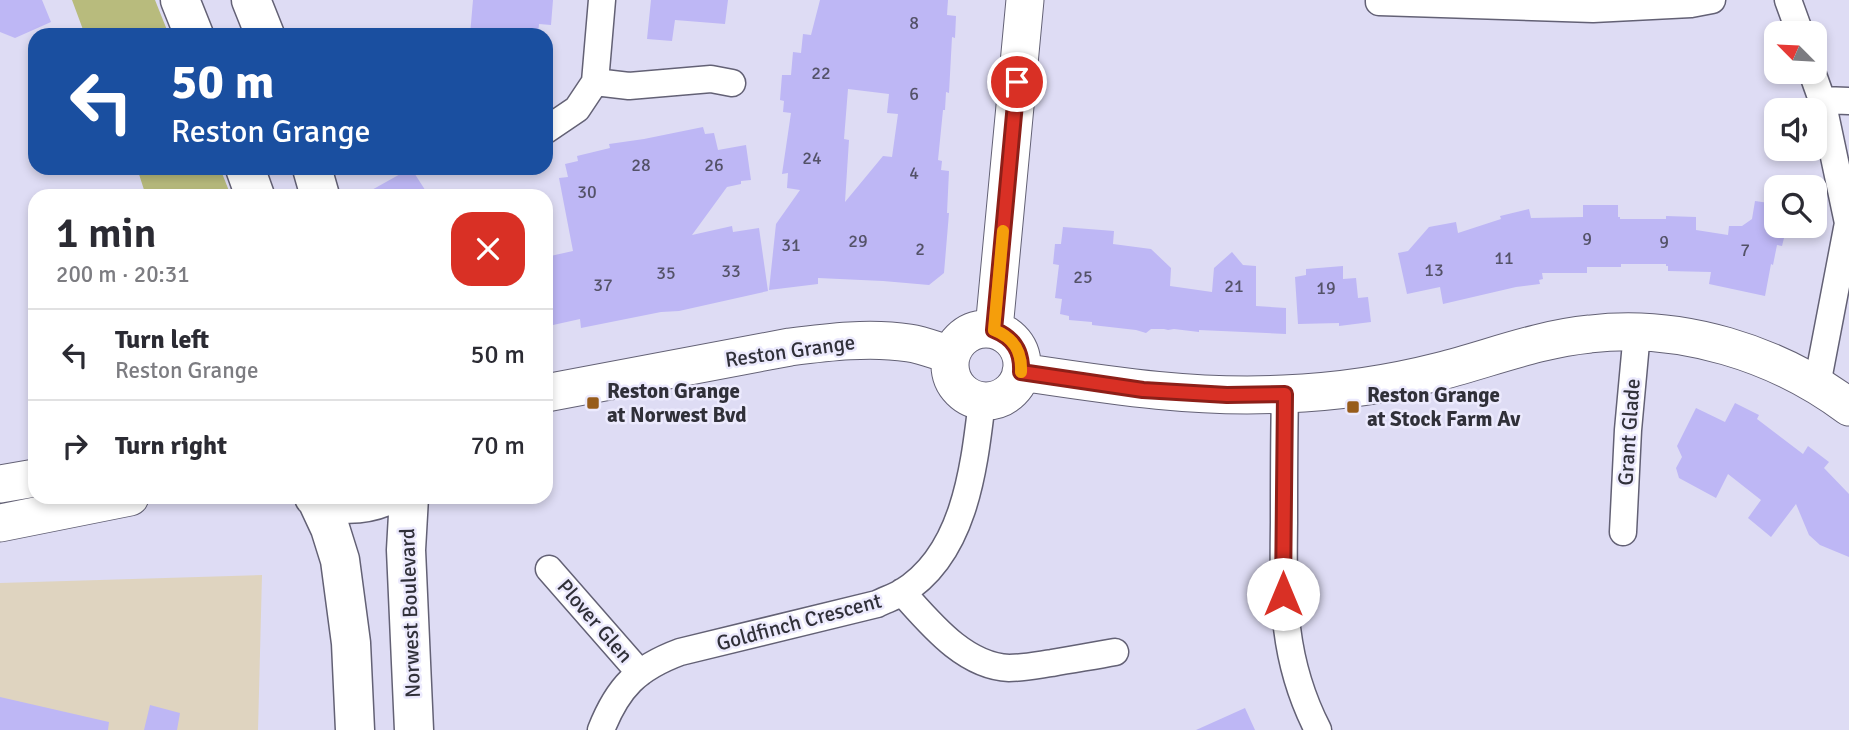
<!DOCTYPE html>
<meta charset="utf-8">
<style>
:root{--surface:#fff;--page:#f7f7f7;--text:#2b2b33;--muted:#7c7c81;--line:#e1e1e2}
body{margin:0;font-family:Signika,sans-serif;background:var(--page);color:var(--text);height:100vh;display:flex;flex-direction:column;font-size:26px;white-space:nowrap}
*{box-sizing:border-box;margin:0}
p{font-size:23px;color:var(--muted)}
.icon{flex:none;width:38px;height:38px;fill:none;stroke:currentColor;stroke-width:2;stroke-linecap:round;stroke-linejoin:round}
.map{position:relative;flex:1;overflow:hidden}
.drawer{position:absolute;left:28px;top:189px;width:525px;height:315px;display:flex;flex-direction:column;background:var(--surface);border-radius:21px;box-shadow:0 4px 10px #0003}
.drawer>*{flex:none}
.guide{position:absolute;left:28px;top:28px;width:525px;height:147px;border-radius:21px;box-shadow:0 4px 10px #0003;background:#1a4fa0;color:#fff;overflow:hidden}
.needle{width:46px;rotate:294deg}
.controls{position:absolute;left:1764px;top:21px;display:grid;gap:14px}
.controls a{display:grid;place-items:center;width:63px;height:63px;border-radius:14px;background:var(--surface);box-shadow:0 4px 10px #0003;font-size:35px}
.pin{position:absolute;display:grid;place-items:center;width:60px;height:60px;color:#fff;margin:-30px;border:4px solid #fff;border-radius:50%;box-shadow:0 2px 7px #0007}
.me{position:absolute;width:77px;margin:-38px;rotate:0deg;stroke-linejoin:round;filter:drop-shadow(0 0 5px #0008)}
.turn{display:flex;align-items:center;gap:24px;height:147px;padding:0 28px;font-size:32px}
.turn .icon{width:91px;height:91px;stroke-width:2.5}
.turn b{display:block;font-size:49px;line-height:60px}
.round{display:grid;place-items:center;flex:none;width:74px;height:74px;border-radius:21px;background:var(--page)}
.headline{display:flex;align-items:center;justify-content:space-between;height:119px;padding:0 28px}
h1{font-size:42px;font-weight:600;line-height:52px}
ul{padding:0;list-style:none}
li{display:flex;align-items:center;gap:21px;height:91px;padding:0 28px;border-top:2px solid var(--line)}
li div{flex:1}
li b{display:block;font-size:26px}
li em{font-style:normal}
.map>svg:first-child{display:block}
.commercial{fill:#dfd4c0}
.green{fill:#b8bb7d}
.building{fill:#beb7f5;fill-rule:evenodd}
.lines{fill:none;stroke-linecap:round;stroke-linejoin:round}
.street-casing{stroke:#636175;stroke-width:29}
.secondary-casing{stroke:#636175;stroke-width:39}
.primary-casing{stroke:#636175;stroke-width:41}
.street{stroke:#fff;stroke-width:26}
.secondary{stroke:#fff;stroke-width:37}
.primary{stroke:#fff;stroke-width:38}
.route-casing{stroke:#8d1f18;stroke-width:18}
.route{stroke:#d93025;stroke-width:12}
.slow{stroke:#f59e0b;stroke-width:12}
.poi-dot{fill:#975c1b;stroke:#eceafd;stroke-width:2.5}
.labels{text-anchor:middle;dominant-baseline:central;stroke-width:5;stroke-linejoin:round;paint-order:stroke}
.number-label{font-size:18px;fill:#545268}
.street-label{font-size:21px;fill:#303039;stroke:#eceafd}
.poi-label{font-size:21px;font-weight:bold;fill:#303039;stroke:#eceafd;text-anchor:start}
</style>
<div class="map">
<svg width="1849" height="730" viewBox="0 0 1849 730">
<rect width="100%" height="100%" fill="#dedcf4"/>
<!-- commercial -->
<path class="commercial" d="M262,575L258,730H0V583Z"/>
<!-- green -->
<path class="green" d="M72,0H155L169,35H85Z
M137,168H220L231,196H146Z"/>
<!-- building -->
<path class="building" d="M0,0H42L51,22L15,38L0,32Z
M473,0H553L551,25L539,24L538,35H470Z
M651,0H728L725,24L675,20L672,41L647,39Z
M820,0H948L947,15L956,16L955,38L952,37L949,93L946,92L945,110H943L938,160L942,161L941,170L949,171L947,213H949L944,273L929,285L883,281L818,278V284L769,290L776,224L800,190L787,188L788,173L782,174L791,113L783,112L784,101L780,100L782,75H791L793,52L801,53L803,34L811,35ZM848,89L889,94L887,113L898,114L892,157L883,156L845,202L849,140L844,139Z
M703,127L705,134L714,133L718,150L746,145L751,180L741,181V184L727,187L692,235L732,226L733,232L759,228L768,291L679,311L661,312L581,328L580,319L553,325L552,323L546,324V257L573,251L559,178L568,177L565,164L578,161L577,156L610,148L609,144L644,139Z
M411,168L429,196H361Z
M1755,201L1776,204V226H1787L1782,246L1777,245L1773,265L1771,264L1765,296L1709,284L1711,272L1668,271V266H1666V264H1621V267H1587V273H1542L1543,279L1539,280L1540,284L1516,287L1443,304L1440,287L1407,294L1398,253L1408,251L1429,227L1456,222L1458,233L1501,219L1500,216L1529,209L1531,218L1583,217V205H1618V217H1620V219H1666V216L1696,217V230L1728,235L1729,226H1742L1752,219Z
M1063,227L1114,231L1113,244L1151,249L1171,268L1170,286L1212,292L1214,268L1232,252L1243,265L1256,266V306L1286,308V334L1199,330V332L1174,329L1168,330L1164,329H1151L1146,333L1136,330L1092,325V322L1069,320V316L1060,314L1062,299L1055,298L1059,265L1053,264L1055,244H1061Z
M1343,266V279L1356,278L1358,298L1368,297L1371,322L1339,326V323L1298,324L1295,277L1306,275V269Z
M1735,403L1759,415L1757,419L1803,454L1808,446L1829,462L1824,468L1849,494V557L1820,545L1809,535L1796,504L1771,537L1748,518L1761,500L1728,474L1716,498L1679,478L1676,468L1682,457L1677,446L1696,408L1725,422Z
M0,697L109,722L108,730H0Z
M150,705L180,713L177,730H144Z
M1245,708L1255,730H1196Z"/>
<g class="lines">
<defs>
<path id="street" d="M1379,0V2L1593,9L1691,4L1712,0
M1788,0L1800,33
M1812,72L1822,100L1848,223L1817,385
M595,82L629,86L711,79L732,83
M1822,100L1849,101
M546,130L577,109L595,82L602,0
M1285,394C1284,437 1284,480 1284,522C1283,599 1282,660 1318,730
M1623,532L1628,430L1637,332
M549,569L640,673
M902,592C930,623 964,666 1009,668C1023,668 1038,665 1052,663C1073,659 1094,656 1115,652
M601,730C618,687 637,668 680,652L877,604C885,600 894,597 901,593C965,555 974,468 982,401"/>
<path id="secondary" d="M994,329L1025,0
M950 365a36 36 0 1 1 72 0a36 36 0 1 1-72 0Z
M1021,372C1108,385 1196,399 1284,394C1337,392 1390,384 1441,371C1491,358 1539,339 1590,334C1680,323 1777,353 1849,407
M546,393L790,347C829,342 870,337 909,343C923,345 937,351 951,355
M0,484L35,478
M0,523L130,497"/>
<path id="primary" d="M180,0L194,35
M251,0L265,35
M245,168L255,196
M312,168L320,196
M314,497C337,506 362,506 384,497
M409,497L406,550L414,730
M316,498L330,528L340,560L351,643L355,730"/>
</defs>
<!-- street casing -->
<use href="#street" class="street-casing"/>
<!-- secondary casing -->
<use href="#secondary" class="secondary-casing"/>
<!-- primary casing -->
<use href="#primary" class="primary-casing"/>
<!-- street -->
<use href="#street" class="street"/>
<!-- secondary -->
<use href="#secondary" class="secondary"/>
<!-- primary -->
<use href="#primary" class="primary"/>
</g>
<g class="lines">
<defs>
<path id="route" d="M1017,82L994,330C1014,338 1022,351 1021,372L1143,390L1227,395L1285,394L1283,594"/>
</defs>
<!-- route casing -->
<use href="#route" class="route-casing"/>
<!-- route -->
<use href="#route" class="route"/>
<!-- slow -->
<path class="slow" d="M1003,231L994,330C1014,338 1022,351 1021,372"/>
</g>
<!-- markers -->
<g class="poi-dot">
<rect x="586" y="396" width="14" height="14" rx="3.5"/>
<rect x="1346" y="400" width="14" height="14" rx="3.5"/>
</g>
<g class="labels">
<!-- number labels -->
<g class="number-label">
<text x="914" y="23">8</text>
<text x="821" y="73">22</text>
<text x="914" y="94">6</text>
<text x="812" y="158">24</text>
<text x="641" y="165">28</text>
<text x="714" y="165">26</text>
<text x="914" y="173">4</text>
<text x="587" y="192">30</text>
<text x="1587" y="239">9</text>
<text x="858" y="241">29</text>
<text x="1664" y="242">9</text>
<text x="791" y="245">31</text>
<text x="920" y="249">2</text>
<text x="1745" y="250">7</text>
<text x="1504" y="258">11</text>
<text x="1434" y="270">13</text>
<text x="731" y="271">33</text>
<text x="666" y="273">35</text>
<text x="1083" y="277">25</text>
<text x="603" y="285">37</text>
<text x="1234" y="286">21</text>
<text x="1326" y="288">19</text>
</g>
<!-- street labels -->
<g class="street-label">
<text transform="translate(790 351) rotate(-8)">Reston Grange</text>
<text transform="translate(1629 432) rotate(-86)">Grant Glade</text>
<text transform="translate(410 613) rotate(-92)">Norwest Boulevard</text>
<text transform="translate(595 621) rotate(49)">Plover Glen</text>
<text transform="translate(799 622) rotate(-15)">Goldfinch Crescent</text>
</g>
<!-- poi labels -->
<g class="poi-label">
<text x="607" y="391">Reston Grange<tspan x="607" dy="24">at Norwest Bvd</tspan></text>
<text x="1367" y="395">Reston Grange<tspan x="1367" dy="24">at Stock Farm Av</tspan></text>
</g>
</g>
</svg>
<div class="controls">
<a><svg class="needle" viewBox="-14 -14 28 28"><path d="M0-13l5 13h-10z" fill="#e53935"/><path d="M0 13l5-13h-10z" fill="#7c7c81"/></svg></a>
<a><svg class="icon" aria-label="sound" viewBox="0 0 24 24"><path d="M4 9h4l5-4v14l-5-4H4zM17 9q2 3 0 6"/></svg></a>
<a><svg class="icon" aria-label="search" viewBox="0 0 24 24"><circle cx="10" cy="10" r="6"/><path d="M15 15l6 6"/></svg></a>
</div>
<div class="pin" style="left:1017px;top:82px;background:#d93025"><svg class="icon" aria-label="arrive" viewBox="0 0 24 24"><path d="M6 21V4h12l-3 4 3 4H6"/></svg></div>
<svg class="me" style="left:1283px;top:594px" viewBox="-20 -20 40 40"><circle r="19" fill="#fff"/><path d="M0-13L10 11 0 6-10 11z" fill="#d93025"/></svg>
<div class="guide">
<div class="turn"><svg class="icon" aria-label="left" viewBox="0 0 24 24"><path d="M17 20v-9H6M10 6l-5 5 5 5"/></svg><div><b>50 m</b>Reston Grange</div></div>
</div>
<section class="drawer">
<div class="headline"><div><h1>1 min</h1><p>200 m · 20:31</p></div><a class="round" style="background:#d93025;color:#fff"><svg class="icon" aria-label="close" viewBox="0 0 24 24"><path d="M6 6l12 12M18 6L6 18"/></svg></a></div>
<ul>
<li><svg class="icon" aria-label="left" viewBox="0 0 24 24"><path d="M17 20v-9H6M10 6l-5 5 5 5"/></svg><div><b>Turn left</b><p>Reston Grange</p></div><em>50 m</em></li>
<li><svg class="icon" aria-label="right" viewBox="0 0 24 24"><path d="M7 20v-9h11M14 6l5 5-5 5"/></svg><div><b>Turn right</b></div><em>70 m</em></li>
</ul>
</section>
</div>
